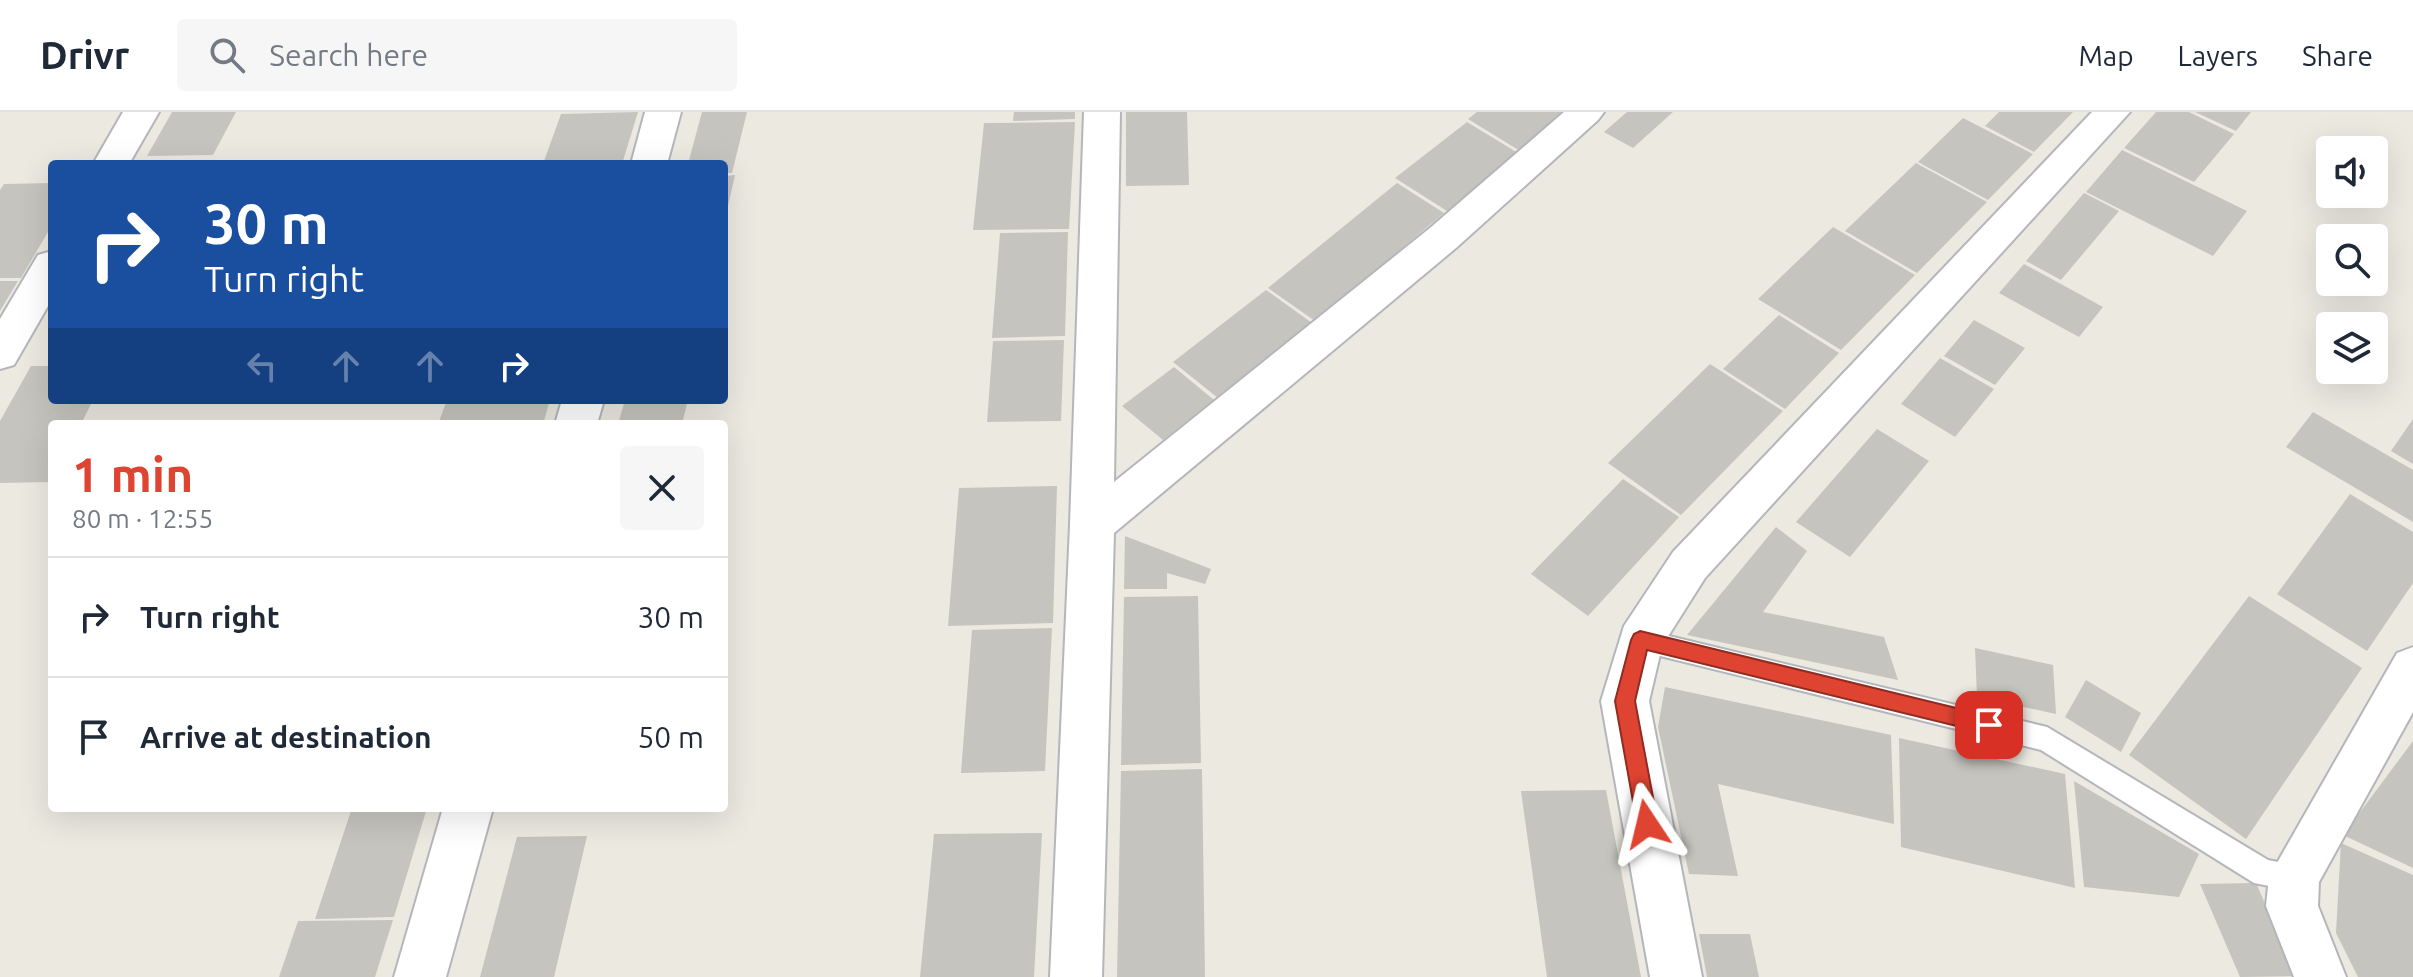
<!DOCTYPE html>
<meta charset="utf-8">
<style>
:root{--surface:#fff;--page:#f6f6f7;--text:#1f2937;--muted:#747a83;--line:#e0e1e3;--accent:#df4432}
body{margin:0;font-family:Ubuntu,sans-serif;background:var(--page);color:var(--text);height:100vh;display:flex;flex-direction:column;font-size:30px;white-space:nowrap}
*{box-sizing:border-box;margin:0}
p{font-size:26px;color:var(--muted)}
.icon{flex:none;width:44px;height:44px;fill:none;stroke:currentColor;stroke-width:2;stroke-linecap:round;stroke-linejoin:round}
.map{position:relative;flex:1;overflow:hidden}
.panel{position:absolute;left:48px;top:308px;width:680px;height:392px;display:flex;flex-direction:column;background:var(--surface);border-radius:8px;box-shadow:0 8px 32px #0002}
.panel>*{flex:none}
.top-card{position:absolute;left:48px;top:48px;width:680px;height:244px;border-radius:8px;box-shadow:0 8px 32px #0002;background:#1a4fa0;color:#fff;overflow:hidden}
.tools{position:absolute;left:2316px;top:24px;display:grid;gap:16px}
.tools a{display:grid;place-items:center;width:72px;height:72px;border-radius:8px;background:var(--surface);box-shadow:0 8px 32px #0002;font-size:40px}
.pin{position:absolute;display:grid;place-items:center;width:68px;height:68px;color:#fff;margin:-34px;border-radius:16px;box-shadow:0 4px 12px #0006}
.me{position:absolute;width:88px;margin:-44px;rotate:350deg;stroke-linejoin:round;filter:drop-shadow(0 0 6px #0008)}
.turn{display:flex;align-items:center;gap:28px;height:168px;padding:0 24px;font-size:36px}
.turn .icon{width:104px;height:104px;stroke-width:2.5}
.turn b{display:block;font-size:56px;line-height:68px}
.lanes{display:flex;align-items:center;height:76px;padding:0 24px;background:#0003;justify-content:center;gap:40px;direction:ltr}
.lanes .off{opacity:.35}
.round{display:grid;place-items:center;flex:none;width:84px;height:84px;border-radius:8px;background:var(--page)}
.head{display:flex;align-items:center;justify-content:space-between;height:136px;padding:0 24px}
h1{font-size:48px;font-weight:700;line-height:60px;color:var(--accent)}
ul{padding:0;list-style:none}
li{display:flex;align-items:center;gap:24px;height:120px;padding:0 24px;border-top:2px solid var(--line)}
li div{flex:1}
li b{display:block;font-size:30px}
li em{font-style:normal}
header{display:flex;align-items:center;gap:48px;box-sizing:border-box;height:112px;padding:0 40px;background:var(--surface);border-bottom:2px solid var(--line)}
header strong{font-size:38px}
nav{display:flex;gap:44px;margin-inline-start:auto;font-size:28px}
.search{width:560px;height:72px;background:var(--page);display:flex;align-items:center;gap:20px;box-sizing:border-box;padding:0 28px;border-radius:8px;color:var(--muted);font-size:30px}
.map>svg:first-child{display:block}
.building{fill:#c6c4be}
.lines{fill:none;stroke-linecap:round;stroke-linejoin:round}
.lane-casing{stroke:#b3b6bb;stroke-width:4}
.street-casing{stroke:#b3b6bb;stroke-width:4}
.lane{fill:#fff;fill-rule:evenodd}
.street{fill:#fff;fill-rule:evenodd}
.route{fill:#df4432;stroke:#912c20;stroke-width:2}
</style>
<header>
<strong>Drivr</strong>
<div class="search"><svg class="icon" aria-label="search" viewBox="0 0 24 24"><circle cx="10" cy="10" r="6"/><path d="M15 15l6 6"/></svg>Search here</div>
<nav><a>Map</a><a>Layers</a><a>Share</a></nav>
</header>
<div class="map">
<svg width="2413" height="865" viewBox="0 0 2413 865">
<rect width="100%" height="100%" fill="#ebe9e0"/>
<!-- building -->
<path class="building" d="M172,0H236L213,43L147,44Z
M638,0L622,52H543L561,2Z
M702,0H747L732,61H724V52H688Z
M1014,0H1075V7L1013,9Z
M1126,0H1187L1189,73L1126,74Z
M1477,0H1565L1520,39L1468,7Z
M1627,0H1673L1633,36L1604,20Z
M1999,0H2073L2034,40L1985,14Z
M2156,0H2189L2234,22L2194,70L2124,36Z
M2195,0H2251L2236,19Z
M1963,6L2033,42L1988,88L1918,50Z
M1075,10L1069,117L973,118L984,11Z
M1467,10L1518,41L1447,99L1395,66Z
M2122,38L2247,99L2213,144L2086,80Z
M1916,51L1987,90L1917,161L1845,119Z
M735,63L725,107H724V64Z
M52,71V113L21,166H0V78L4,72Z
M1397,71L1444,101L1315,209L1268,176Z
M2084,81L2119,99L2061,168L2026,149Z
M1833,115L1915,163L1841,238L1758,187Z
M1068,120L1065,224L992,226L1000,121Z
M2024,152L2103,195L2079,225L1999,181Z
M0,169H18L0,199Z
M1266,178L1312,211L1218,286L1173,250Z
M1779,203L1839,241L1785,297L1723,257Z
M1974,208L2025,236L1995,273L1944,244Z
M1064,228L1061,309L987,310L993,229Z
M1940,246L1994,277L1955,325L1901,292Z
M1710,252L1783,299L1681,403L1608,351Z
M31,254H52V288H93L81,312H52L51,370L0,371V309Z
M1174,255L1214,288L1163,328L1122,294Z
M447,288H550L543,312H438Z
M625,288H688L682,312H618Z
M2313,300L2413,358V410L2286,335Z
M2413,307V352L2391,339Z
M1877,317L1929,349L1850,445L1796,410Z
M1623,367L1679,405L1588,504L1531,462Z
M1057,374L1053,511L948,514L959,376Z
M2350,382L2413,420V471L2367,539L2277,482Z
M1776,415L1807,439L1763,500L1884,525L1898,568L1687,523Z
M1125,424L1211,457L1205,472L1167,461V477H1124Z
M1198,484L1201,651L1121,653L1124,485Z
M2249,484L2362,556L2246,727L2129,643Z
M1052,516L1045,659L961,661L972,518Z
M1975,536L2053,553L2056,602L1977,585Z
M2086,568L2141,601L2121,640L2065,605Z
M1665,575L1891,623L1894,712L1718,672L1738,764L1689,762L1658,615Z
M1899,626L2065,662L2075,776L1901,735Z
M2413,629V756L2343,723Z
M1202,657L1205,865H1117L1121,659Z
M2074,669L2199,742L2179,785L2084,775Z
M1606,678L1641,865H1547L1521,679Z
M352,696H427L394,805L315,807Z
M1042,721L1034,865H920L934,722Z
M587,724L554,865H480L517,725Z
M2341,731L2413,763V865H2358L2336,821Z
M2256,771L2297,864L2240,865L2200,772Z
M393,808L375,865H279L298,809Z
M1699,822H1750L1759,865H1707Z"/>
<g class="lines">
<defs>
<path id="lane" d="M1640,517L2047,615L2268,748L2304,755L2308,765L2304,775L2294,779L2254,771L2041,638L1640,539L1631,536L1627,528L1631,520Z"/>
<path id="street" d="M123,0H159L129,52H93Z
M645,0H681L667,52H631Z
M1084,0H1120L1114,370L1430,116L1564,0H1604L1598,8L1456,136L1114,421L1102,865H1050L1070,413Z
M2092,0H2130L1705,466L1662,534L1649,589L1702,865H1650L1601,589L1624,514L1673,440Z
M52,139V187L14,253L0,257V207L38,143Z
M562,288H604L597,312H555Z
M2413,535V600L2319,770L2318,794L2346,865H2294L2266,794L2269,765L2397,541Z
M443,696H493L446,865H394Z"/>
</defs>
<!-- lane casing -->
<use href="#lane" class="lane-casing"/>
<!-- street casing -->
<use href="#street" class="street-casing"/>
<!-- lane -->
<use href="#lane" class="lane"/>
<!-- street -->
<use href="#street" class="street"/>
</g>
<!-- route -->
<path class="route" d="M1640,519L1989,604L1996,607L1999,613L1996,620L1989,622L1647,538L1635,589L1658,712L1655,719L1647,722L1640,719L1637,712L1615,589L1631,528L1634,522Z"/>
</svg>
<div class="tools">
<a><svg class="icon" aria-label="sound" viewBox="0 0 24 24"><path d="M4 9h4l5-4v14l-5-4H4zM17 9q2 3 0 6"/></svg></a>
<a><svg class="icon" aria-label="search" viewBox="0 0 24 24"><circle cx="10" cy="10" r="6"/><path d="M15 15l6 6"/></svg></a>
<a><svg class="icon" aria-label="layers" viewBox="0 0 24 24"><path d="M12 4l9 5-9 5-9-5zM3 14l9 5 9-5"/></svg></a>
</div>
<div class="pin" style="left:1989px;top:613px;background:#d93025"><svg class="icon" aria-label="arrive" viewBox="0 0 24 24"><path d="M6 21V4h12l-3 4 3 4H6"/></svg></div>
<svg class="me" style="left:1647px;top:712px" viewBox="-20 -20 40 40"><path d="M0-17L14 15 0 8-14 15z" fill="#df4432" stroke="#fff" stroke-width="4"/></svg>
<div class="top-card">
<div class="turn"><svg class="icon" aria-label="right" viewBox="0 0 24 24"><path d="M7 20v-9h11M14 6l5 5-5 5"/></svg><div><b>30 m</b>Turn right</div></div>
<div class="lanes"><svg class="icon off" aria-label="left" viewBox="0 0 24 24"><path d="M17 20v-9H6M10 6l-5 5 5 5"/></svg><svg class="icon off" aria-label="ahead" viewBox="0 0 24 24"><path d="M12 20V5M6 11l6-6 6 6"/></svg><svg class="icon off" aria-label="ahead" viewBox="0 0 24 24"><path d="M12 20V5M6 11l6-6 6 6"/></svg><svg class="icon" aria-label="right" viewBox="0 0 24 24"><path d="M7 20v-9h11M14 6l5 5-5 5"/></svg></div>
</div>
<section class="panel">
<div class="head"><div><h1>1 min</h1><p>80 m · 12:55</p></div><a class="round"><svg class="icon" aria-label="close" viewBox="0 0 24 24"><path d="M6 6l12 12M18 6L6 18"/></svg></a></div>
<ul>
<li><svg class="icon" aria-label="right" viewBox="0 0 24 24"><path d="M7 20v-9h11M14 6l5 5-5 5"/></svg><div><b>Turn right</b></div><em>30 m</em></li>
<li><svg class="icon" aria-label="arrive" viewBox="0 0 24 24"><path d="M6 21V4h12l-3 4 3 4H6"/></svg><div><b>Arrive at destination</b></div><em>50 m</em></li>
</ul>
</section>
</div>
